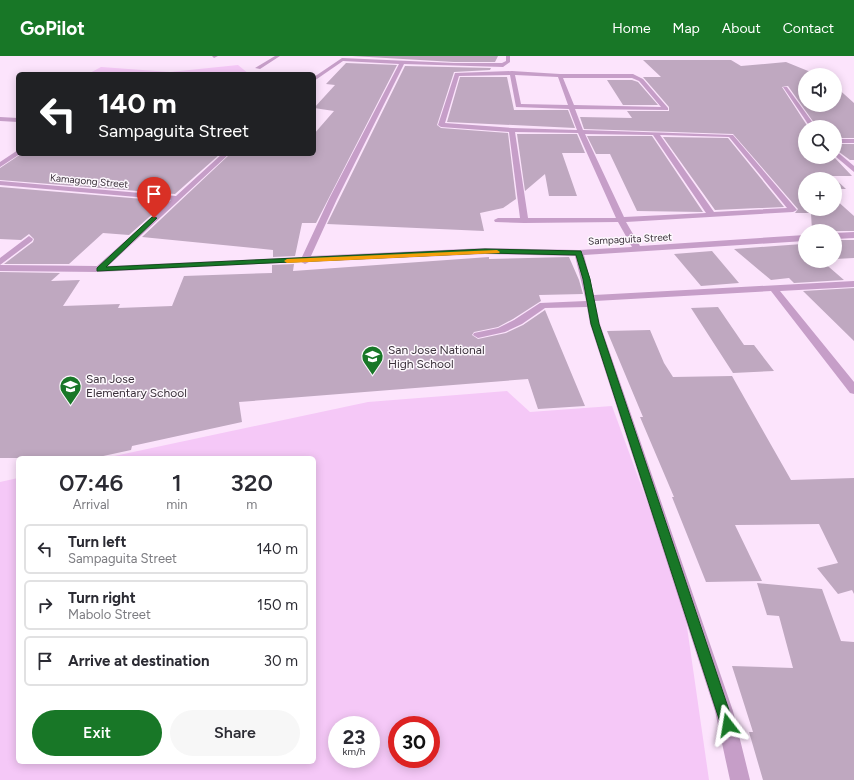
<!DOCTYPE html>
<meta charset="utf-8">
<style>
:root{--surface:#fff;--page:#f7f7f7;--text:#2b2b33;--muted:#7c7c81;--line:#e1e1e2;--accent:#187727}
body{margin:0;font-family:Figtree,sans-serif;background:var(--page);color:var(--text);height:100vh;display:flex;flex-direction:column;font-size:15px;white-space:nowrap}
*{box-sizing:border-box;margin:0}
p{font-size:13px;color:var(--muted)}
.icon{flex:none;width:22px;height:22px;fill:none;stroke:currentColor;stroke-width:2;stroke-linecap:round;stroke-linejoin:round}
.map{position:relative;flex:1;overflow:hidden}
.sheet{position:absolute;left:16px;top:400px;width:300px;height:308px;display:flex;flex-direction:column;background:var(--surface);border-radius:6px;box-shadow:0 2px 10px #0003}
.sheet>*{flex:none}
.banner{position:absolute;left:16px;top:16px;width:300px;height:84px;border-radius:6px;box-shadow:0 2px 10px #0003;background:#202124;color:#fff;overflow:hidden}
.buttons{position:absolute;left:798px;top:12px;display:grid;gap:8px}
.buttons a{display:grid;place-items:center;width:44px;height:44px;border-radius:50%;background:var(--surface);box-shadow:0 2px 10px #0003;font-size:20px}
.speed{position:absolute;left:328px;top:660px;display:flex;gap:8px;font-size:20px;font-weight:700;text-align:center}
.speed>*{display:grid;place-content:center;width:52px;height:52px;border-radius:50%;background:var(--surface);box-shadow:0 2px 10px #0003;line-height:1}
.speed small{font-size:10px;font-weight:400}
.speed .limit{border:6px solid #d22;background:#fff;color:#111}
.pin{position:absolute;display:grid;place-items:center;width:34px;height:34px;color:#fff;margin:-41px -17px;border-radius:50% 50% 50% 0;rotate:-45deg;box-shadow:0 0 4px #0007}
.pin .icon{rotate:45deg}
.me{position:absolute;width:44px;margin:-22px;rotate:346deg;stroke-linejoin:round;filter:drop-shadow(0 0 3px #0008)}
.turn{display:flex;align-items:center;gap:14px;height:84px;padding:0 16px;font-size:18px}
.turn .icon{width:52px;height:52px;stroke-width:2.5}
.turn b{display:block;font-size:28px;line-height:34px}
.eta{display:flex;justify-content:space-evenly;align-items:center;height:68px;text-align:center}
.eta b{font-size:24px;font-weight:600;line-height:28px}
.cta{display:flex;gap:8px;margin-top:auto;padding:8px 16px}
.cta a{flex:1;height:46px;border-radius:24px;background:var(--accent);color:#fff;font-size:16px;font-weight:600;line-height:46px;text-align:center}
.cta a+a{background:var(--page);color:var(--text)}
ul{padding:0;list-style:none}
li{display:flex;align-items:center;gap:12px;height:50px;margin:0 8px 6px;padding:0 8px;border:2px solid var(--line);border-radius:6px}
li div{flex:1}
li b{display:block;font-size:15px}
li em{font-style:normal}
header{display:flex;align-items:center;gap:24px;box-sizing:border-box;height:56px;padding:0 20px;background:var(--accent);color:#fff}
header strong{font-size:19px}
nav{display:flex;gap:22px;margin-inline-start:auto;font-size:14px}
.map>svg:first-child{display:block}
.green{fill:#f5c8f7;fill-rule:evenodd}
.building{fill:#bfa8c0}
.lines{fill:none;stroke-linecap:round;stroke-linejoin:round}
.minor{fill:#c69ec8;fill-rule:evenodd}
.route{fill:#187727;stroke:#104d19}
.slow{fill:#f59e0b}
.labels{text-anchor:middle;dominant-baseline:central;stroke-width:3;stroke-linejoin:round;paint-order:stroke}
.far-street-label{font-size:10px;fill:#3b313b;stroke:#fdf8fd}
.poi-label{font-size:12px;fill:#3b313b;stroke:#fdf8fd;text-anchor:start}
</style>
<header>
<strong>GoPilot</strong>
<nav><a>Home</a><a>Map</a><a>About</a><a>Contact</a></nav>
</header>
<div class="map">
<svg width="854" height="724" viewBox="0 0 854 724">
<rect width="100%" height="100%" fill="#fce4fc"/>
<!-- green -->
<path class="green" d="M238,9L249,18H88L101,11L170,16Z
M507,335L530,356L612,350L683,543L709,724H0V426L18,422V706H314V402H105L368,346ZM337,669H371V703H337ZM397,669H431V703H397Z"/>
<!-- building -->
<path class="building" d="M352,0H498L495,6H454Z
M643,4H731L741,10L786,6L818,19H805V49H835V30L854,47V82H835V71H817L788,30L782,31L808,71H805V101H834L852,120H832L846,133H835V123H805V153H835V143L854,160V175H812L811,157H795L798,153L733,78L584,73L580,61L632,62L627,55H669V51L643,21H661Z
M346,7L397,9L316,167H302L295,200L273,201V194L142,181L230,98H314V78L334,55L314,52L335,29L326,28Z
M405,10L491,12L490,14L454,16L437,69L441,72L508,77L516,143L503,152L480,157L484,175L327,168Z
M460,21H507L514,54H568L575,72L447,66Z
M607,24H632L638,26L658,49H623Z
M517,78H577L585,97H562L577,140H549L545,118L525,135Z
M587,80H652L703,156L637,155L610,98H596Z
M663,81L728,82L784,151L715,154Z
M835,88H854V104H850L835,93Z
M21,98H220L175,138L0,124V112Z
M0,131L167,145L129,179L103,177L69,208H4L33,186L34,183L29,178L21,184L0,183Z
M835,184H854V202L835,203Z
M802,188L805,190V205H822L844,224L794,227L789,222L771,224L734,193Z
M712,195L739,227L701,230L674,198Z
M489,201V203L569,201L579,224L583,238L539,239L541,245L513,263L498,271L474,276L472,279L478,283L506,277L523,269L545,254L585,350L538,353L528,323L239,346L242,366L132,390L131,394L94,402H0V216L60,217L51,225L80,224L63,250L120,248L118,252L172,250L184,220L272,217V209L294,208L293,215Z
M854,232V285L803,235Z
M718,251L744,289H754L774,315L733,317L691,252Z
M650,274L664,307L673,321L732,320L791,424L854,422V538L852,534L838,538L817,512L838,507L819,468L735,469L762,525L706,526L672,441H674L640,361H643L607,275Z
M757,527L822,533L841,585L854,586V724H763L749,676H753L732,610L793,612L779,560L767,559Z"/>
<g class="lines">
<!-- minor -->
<path class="minor" d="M212,0H218L214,2Z
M275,0H280L260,13L255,12Z
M506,0H510V6L503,11L404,8L337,143L311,200L485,192L579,194L632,191L618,166L524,167L495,166L494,164L498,162H520L509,76L441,71L438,69L455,17L512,15L560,18H633L643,23L668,52V54L575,53L583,74L733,79L797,154L793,156L626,166L640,190L805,179V185L584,199L594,239L854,225V231L780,235L854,326V338L850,337L771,235L595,245L600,268L733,655L750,724H730L715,655L590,268L587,251L545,252L522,268L505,276L478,282L473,279L474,277L498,272L514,264L540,247L586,245L575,200L485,198L309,206L305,208L301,206L99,216L0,215V209L97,210L171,144L0,129V125L176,140L222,98H229L108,210L302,201L329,143L399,8L343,5L314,25V21L342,2L454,7H502L506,5ZM510,19L516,51L569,53L577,74L512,72L445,67L459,20ZM515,19L558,21L568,49L521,48ZM563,22H632L639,25L661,51L574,49ZM515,76L578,77L616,162H528ZM585,78L653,79L706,157L624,161ZM660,79L729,81L787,152L714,156Z
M783,31H787L816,71H810Z
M0,61L18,62V66L0,65Z
M835,83H854V87H835Z
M18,94V98H20L0,111V106Z
M835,94L854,110V116L835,100Z
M854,176V182L835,183V177Z
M29,180L33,183L32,185L0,209V202Z"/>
</g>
<!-- route -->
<path class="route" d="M152,161L157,162L106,211L485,193L581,195L590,223L599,268L734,669L732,674L728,676L723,674L721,669L591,268L583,223L576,199L485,197L97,215V212Z"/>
<!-- slow -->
<path class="slow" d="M497,194L500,196L499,197L287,207L284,205L287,203Z"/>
<!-- icons -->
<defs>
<symbol id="school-pin" viewBox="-11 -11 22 30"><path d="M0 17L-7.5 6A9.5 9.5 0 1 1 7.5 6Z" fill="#187727" stroke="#fdf8fd"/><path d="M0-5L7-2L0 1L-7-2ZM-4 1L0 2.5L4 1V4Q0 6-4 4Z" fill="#fff"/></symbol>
</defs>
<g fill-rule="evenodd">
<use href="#school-pin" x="360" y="288" width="25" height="34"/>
<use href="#school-pin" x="58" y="318" width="25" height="34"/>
</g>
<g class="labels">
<!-- far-street labels -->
<g class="far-street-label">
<text transform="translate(89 125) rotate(5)">Kamagong Street</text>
<text transform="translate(630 183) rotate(-3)">Sampaguita Street</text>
</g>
<!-- poi labels -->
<g class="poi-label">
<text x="388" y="294">San Jose National<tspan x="388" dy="14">High School</tspan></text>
<text x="86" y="323">San Jose<tspan x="86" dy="14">Elementary School</tspan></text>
</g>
</g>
</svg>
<div class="buttons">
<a><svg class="icon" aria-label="sound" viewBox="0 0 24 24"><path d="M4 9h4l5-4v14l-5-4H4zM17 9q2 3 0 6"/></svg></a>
<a><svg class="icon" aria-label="search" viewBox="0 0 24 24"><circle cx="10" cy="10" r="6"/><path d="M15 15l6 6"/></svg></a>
<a>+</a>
<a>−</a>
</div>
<div class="speed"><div>23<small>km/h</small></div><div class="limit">30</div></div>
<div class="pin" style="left:154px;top:162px;background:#d93025"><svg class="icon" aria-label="arrive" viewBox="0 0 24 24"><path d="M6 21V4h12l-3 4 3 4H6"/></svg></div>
<svg class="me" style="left:728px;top:669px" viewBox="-20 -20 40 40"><path d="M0-17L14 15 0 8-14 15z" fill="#187727" stroke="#fff" stroke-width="4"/></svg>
<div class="banner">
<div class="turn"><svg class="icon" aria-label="left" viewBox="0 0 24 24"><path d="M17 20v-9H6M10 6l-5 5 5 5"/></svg><div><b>140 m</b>Sampaguita Street</div></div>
</div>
<section class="sheet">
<div class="eta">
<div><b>07:46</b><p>Arrival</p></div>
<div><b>1</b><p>min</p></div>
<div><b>320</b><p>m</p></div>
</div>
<ul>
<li><svg class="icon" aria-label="left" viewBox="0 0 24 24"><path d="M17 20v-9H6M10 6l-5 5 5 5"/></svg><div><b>Turn left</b><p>Sampaguita Street</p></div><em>140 m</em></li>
<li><svg class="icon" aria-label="right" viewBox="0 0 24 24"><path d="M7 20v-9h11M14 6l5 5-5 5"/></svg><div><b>Turn right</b><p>Mabolo Street</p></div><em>150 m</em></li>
<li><svg class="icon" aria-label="arrive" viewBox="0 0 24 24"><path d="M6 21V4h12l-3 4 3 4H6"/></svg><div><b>Arrive at destination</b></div><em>30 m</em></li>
</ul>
<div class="cta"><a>Exit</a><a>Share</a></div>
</section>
</div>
